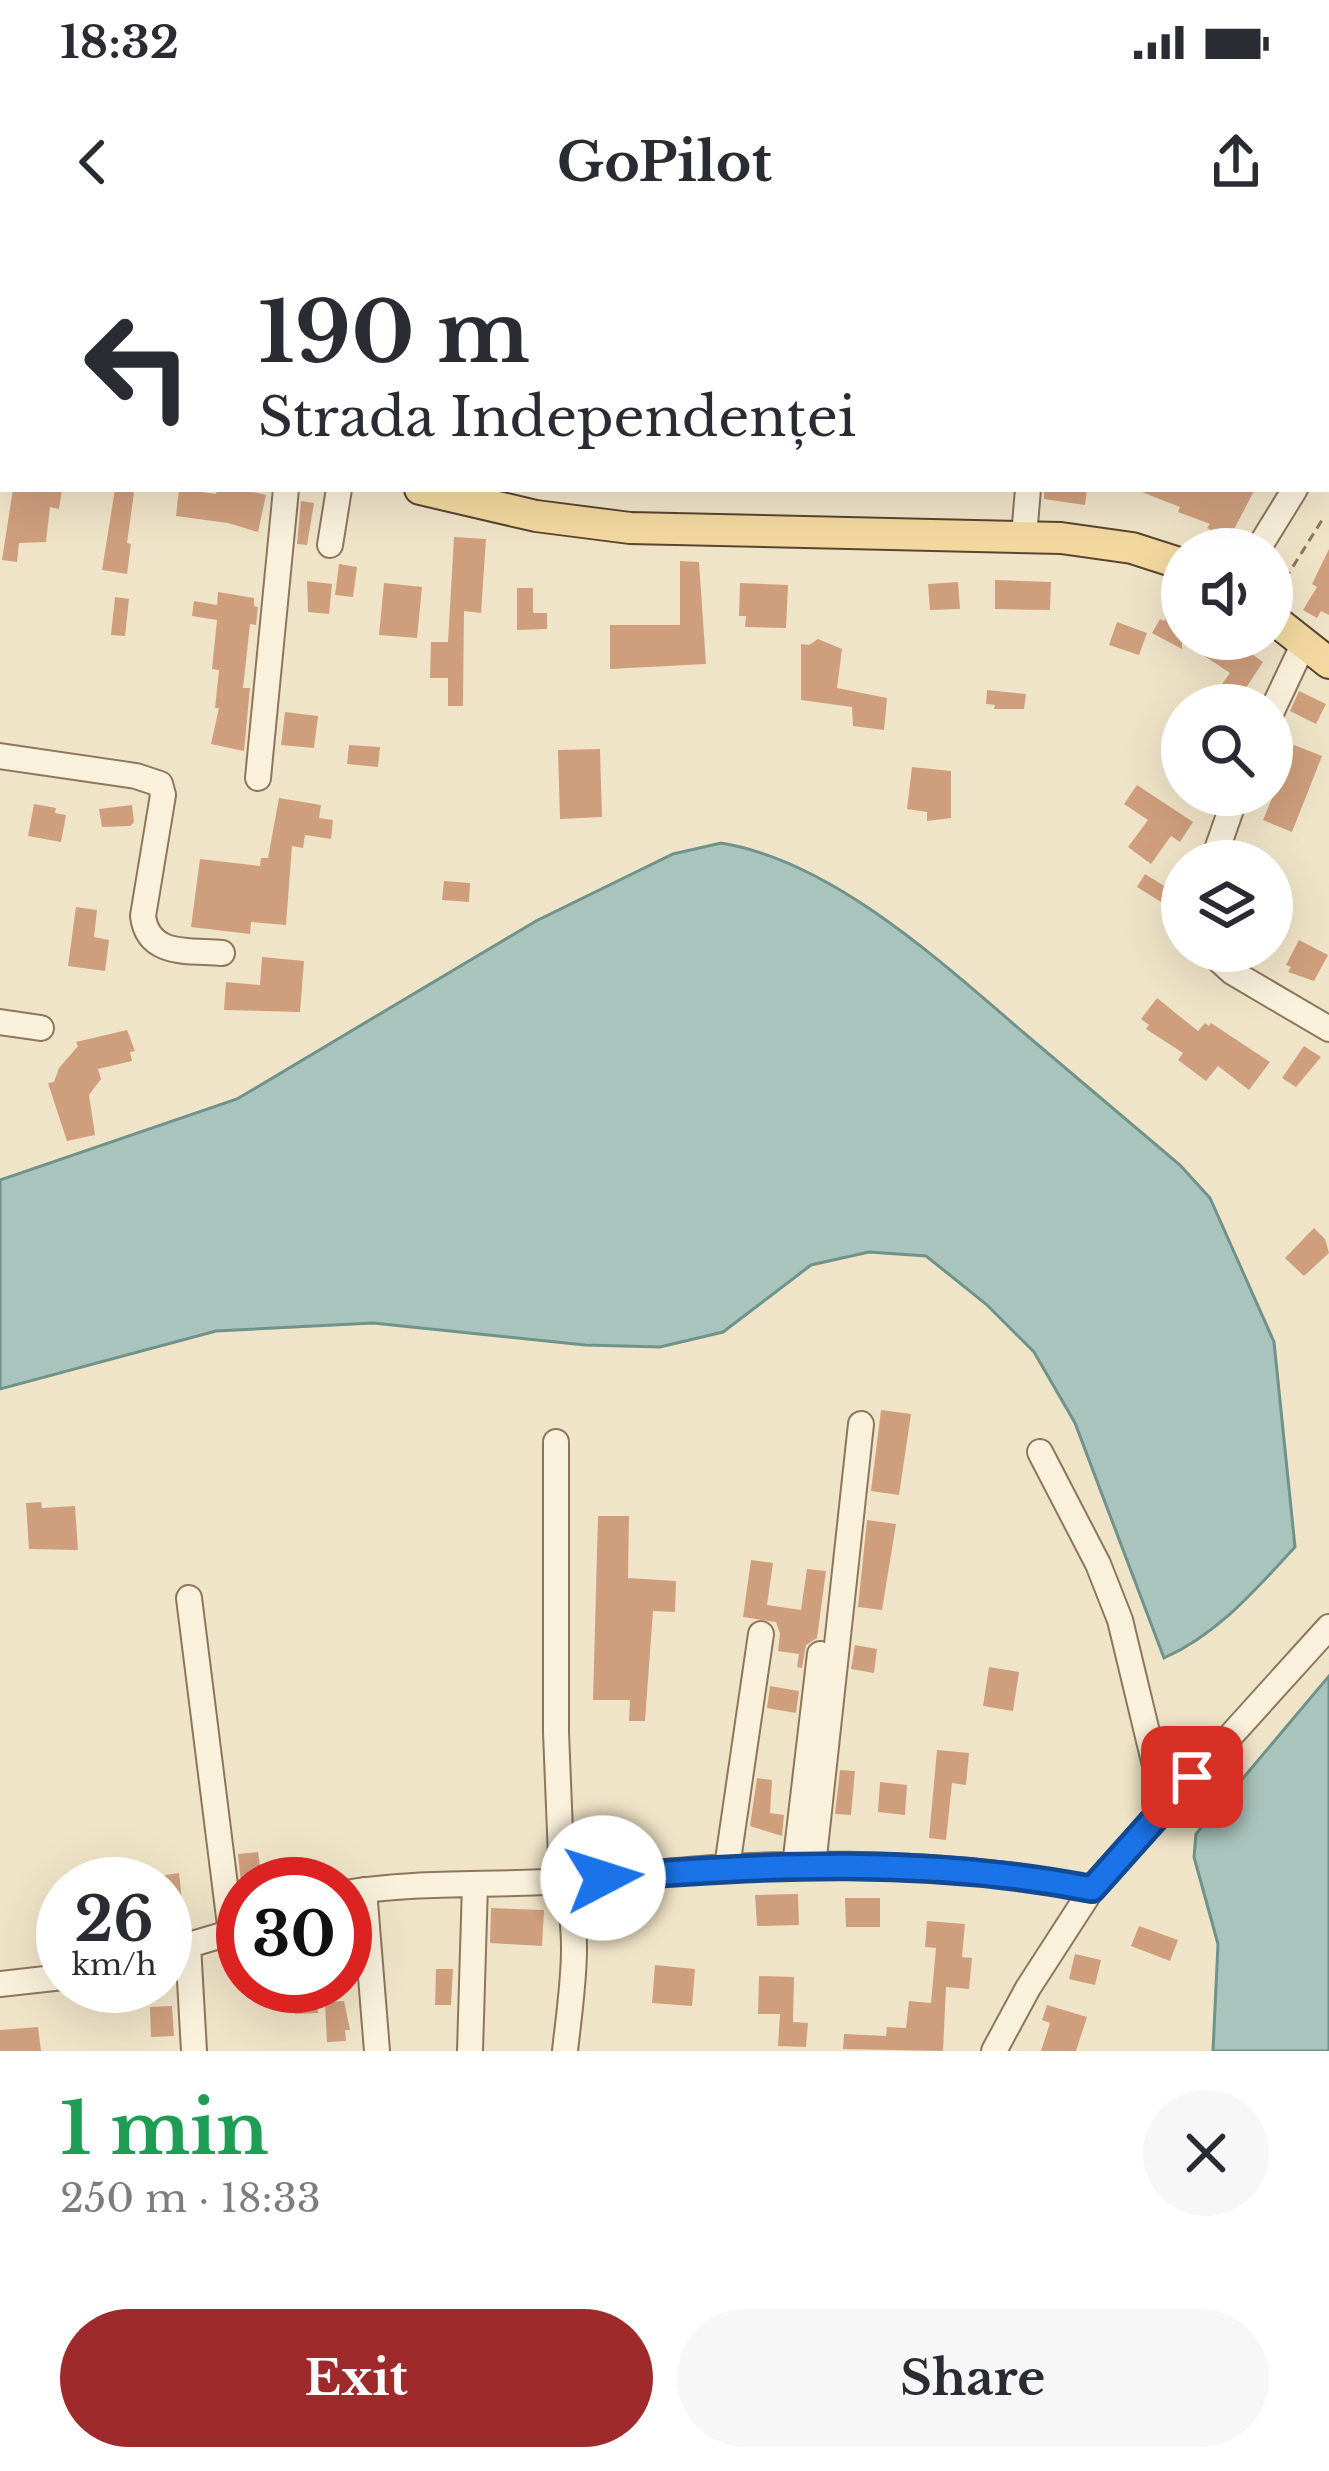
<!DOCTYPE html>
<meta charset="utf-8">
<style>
:root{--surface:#fff;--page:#f7f7f7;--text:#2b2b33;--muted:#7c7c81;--accent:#9e2a2b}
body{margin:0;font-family:"Libre Baskerville",serif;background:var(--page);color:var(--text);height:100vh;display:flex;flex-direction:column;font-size:45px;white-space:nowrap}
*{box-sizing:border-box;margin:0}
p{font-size:39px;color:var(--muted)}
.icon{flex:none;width:66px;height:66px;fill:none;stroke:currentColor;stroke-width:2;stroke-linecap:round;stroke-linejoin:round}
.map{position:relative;height:1811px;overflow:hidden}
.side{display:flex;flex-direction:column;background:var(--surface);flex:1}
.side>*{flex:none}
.banner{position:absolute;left:0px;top:0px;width:1329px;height:252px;box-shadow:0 12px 48px #0002;background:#fff;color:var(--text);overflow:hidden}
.tools{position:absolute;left:1161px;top:288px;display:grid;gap:24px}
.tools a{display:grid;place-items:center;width:132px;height:132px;border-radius:50%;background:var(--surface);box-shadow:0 12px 48px #0002;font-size:60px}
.speed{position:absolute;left:36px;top:1617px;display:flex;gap:24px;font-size:60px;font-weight:700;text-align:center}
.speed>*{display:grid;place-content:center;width:156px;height:156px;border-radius:50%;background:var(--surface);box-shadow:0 12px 48px #0002;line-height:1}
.speed small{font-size:30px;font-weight:400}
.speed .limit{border:18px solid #d22;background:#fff;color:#111}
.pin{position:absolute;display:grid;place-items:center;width:102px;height:102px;color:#fff;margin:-51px;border-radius:24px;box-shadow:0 6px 18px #0006}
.me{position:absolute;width:132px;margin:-66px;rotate:85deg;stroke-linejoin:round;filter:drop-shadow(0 0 9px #0008)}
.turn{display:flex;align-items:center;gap:42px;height:252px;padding:0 60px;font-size:54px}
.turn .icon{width:156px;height:156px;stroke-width:2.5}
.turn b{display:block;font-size:84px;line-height:102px}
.round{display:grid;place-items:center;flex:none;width:126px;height:126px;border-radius:63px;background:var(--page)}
.head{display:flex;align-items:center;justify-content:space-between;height:204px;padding:0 60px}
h1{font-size:72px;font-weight:800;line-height:90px;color:#1e9e55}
.primary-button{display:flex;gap:24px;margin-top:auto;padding:24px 60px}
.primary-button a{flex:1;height:138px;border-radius:72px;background:var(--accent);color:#fff;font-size:48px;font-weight:800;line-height:138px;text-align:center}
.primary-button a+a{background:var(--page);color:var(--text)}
.status{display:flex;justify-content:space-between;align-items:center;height:84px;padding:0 60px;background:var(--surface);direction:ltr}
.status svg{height:33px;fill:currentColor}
header{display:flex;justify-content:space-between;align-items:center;height:156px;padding:0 60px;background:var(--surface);font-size:54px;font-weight:800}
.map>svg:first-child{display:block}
.water{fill:#a9c4bc;stroke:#6f938a;stroke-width:3}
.building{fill:#cf9f7d}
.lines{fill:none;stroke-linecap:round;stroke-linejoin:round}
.minor-casing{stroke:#8d765c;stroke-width:28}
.major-casing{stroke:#5b4430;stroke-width:34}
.path{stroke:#8d765c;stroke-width:3;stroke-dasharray:9 6;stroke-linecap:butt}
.minor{stroke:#faf1dc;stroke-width:24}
.major{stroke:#f3d9a0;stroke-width:30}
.route-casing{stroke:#114b97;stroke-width:30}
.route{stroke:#1a73e8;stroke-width:21}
</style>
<div class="status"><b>18:32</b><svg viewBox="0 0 49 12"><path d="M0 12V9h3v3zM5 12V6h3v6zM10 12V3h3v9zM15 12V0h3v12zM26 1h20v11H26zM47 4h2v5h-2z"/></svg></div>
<header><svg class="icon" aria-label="back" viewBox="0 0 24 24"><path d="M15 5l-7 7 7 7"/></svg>GoPilot<svg class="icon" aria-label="share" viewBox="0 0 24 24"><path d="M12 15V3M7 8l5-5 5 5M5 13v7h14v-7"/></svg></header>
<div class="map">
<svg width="1329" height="1811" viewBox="0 0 1329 1811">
<rect width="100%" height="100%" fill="#f0e4c8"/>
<!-- water -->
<path class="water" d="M721,603C832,621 940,721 1024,793C1076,837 1128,881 1180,925L1210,958L1274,1102L1295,1307C1255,1350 1219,1393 1164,1418L1075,1183L1034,1112L986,1064L926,1016L869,1012L811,1025L723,1092L660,1107L585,1105L373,1083L216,1091L0,1149V940L237,859L536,681L673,614Z
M1329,1436V1811H1213L1218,1704L1194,1617L1196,1594Z"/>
<!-- building -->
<path class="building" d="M13,249H62L59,269L50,267L46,302L19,303L17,322L2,320Z
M115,249H131L134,253L127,303L131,304L127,334L102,330Z
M179,249L216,254L217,249H239L266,255L258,292L228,283L176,276Z
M1044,249H1087L1085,265L1044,259Z
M1134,249H1255L1229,299L1207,288L1210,284L1178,272L1180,267Z
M301,261L314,263L307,305L297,304Z
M454,297L486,299L481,373L464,371L463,466H448V438H430L431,402H448Z
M1329,309V375L1321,371L1317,378L1303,370L1317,347L1312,344Z
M680,321L699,322L706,424L610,429V385H680Z
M339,324L357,327L353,357L335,355Z
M995,340L1051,342L1050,370L995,369Z
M307,341L332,344L329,374L308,372Z
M958,342L960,369L930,370L928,344Z
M384,343L422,347L417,398L379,395Z
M740,343L788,345L786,388L745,387L746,376H739Z
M517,348H533V373H547V389L517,390Z
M218,352L254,358V366L258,367L256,385L250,384L243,448H250L244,511L211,504L219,468H215L219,430L212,429L217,380L192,376L194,361L217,365Z
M115,357L129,359L125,396L111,395Z
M1167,375L1182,383V399H1231L1263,422L1238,460L1220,447L1230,433L1182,401V409L1152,393L1160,379L1164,381Z
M1117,382L1147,393L1139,415L1109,405Z
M818,399L842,409L837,448L887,458L884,490L853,486L852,467L801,460V404L809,405Z
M987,450L1026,454L1024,469H994L995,465L986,464Z
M1299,451L1326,464L1316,484L1290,471Z
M285,472L318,476L314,508L281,505Z
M349,505L380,507L378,527L347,524Z
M1294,505L1322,516L1292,592L1263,580Z
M600,509L602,577L560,579L558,510Z
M912,527L951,531V578L927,581V572L907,569Z
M1137,545L1193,582L1180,602L1171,596L1151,624L1128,607L1148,580L1124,564Z
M279,558L321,565L319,578L333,580L331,599L305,595L303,608L292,606L286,685L251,682L250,694L191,687L200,619L260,626L261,618H268Z
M34,564L56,568L55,573L66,575L61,602L28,596Z
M132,565L134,582L130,586L102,587L99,569Z
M1145,634L1174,652L1166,665L1137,647Z
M444,641L470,643L469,662L442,660Z
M76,667L97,670L94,697L109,700L105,731L68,726Z
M1299,700L1328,715L1314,741L1288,732L1291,727L1286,725Z
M262,717L304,721L300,772L224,770L226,742L260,745Z
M1157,758L1198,791L1205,783L1209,786L1211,783L1270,822L1249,850L1218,826L1206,841L1178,820L1183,813L1146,789L1149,785L1141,779Z
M127,790L135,811L130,812L132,821L98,829L101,839L89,855L95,895L67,901L48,843L54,842L59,828L78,806L76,802Z
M1304,806L1321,817L1296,847L1282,838Z
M1314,988L1325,999L1329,1013L1304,1036L1285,1018Z
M881,1170L911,1174L899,1255L871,1251Z
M41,1262L42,1268L75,1266L78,1310L29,1309L26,1263Z
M598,1276H629L628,1338L676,1341L675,1372L653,1371L645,1481H629L630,1460H593Z
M867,1280L896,1284L882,1370L858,1367Z
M751,1320L773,1323L767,1365L801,1370L807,1329L826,1331L817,1398L806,1405L802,1428L797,1427L799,1414L778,1411L780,1394L776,1382L743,1377Z
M855,1405L877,1409L874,1433L851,1429Z
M989,1427L1019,1432L1013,1471L983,1466Z
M770,1446L799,1451L796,1473L767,1468Z
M937,1510L969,1513L966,1545L952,1543L946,1600L929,1598Z
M840,1530L855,1531L851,1575L835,1574Z
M757,1538L772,1540L770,1573L784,1575L782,1596L750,1586Z
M880,1542L907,1545L905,1575L878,1572Z
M258,1612L262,1640L241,1643L238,1614Z
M179,1633L183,1670L165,1672V1635Z
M798,1654L799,1685L757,1686L755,1655Z
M845,1658H880V1687H846Z
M491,1668L544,1670L542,1706L490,1703Z
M927,1681L965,1684L962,1717L972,1718L969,1749L946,1747L943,1811L843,1809L844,1794L886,1796L887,1787L906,1788L909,1761L931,1763L936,1708L925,1707Z
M1139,1686L1178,1700L1170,1721L1131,1706Z
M1075,1714L1101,1720L1095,1745L1069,1739Z
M655,1725L695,1729L692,1766L652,1763Z
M436,1729H453L451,1765H435Z
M759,1736L794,1737L793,1782L808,1783L806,1807L778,1806L780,1774H758Z
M294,1746H316L318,1773L295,1774Z
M344,1761L350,1790H345L346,1801L327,1802L325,1762Z
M1047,1765L1087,1777L1076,1811H1041L1050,1783L1042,1780Z
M172,1766L174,1796L151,1797L150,1767Z
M38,1787L41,1811H0V1790Z"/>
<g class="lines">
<defs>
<path id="minor" d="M312,3L313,0
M1052,3L1053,0
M1326,199L1329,194
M1024,296L1028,249
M330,305L339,249
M1258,309L1295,249
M1272,471L1304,403
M0,516L136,536L160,544L163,555L143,676C148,717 189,710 222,713
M258,538L286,249
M1213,621L1236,555
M1209,711L1232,732L1329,789
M0,782L41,788
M556,1202V1492L562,1642C584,1684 570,1763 565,1811
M1040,1212L1098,1324L1120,1380L1165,1567
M189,1358L231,1693
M795,1626L820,1414
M813,1626L861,1184
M727,1627L761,1394
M364,1650L377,1811
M345,1653C417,1641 491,1646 564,1641C619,1638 673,1630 728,1627C849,1621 973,1625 1092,1649
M188,1705L194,1811
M165,1712L243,1689
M0,1744L63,1737
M470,1811L475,1644
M994,1811L1028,1748L1092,1649L1329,1387"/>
<path id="major" d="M0,144H3
M420,249L536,276L630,288L1061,298L1132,308L1182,324
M1272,378L1329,423"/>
</defs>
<!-- minor casing -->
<use href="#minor" class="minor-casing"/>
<!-- major casing -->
<use href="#major" class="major-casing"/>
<!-- path -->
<path class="path" d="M1277,352L1324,277"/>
<!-- minor -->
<use href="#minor" class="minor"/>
<!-- major -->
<use href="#major" class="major"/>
</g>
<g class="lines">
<defs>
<path id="route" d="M603,1638C766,1624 930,1617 1092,1649L1192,1537"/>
</defs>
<!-- route casing -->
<use href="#route" class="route-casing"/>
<!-- route -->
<use href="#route" class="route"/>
</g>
</svg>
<div class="tools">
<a><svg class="icon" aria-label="sound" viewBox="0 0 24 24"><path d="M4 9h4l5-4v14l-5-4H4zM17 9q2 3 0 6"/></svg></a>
<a><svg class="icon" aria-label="search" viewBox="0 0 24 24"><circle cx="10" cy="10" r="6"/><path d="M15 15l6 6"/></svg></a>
<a><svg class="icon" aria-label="layers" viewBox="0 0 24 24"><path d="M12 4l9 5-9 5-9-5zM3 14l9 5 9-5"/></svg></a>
</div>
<div class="speed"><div>26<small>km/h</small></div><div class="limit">30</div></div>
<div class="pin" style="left:1192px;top:1537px;background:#d93025"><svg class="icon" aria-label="arrive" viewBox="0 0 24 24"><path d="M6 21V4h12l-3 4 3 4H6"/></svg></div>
<svg class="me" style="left:603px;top:1638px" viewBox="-20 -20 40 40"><circle r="19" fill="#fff"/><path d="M0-13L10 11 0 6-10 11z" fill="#1a73e8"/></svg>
<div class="banner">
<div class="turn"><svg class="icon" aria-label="left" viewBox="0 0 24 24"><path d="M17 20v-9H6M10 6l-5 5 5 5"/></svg><div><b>190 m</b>Strada Independenței</div></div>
</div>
</div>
<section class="side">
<div class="head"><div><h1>1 min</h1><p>250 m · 18:33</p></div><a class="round"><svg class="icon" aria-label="close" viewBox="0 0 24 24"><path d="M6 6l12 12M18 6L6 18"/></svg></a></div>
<div class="primary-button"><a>Exit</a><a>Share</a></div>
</section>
